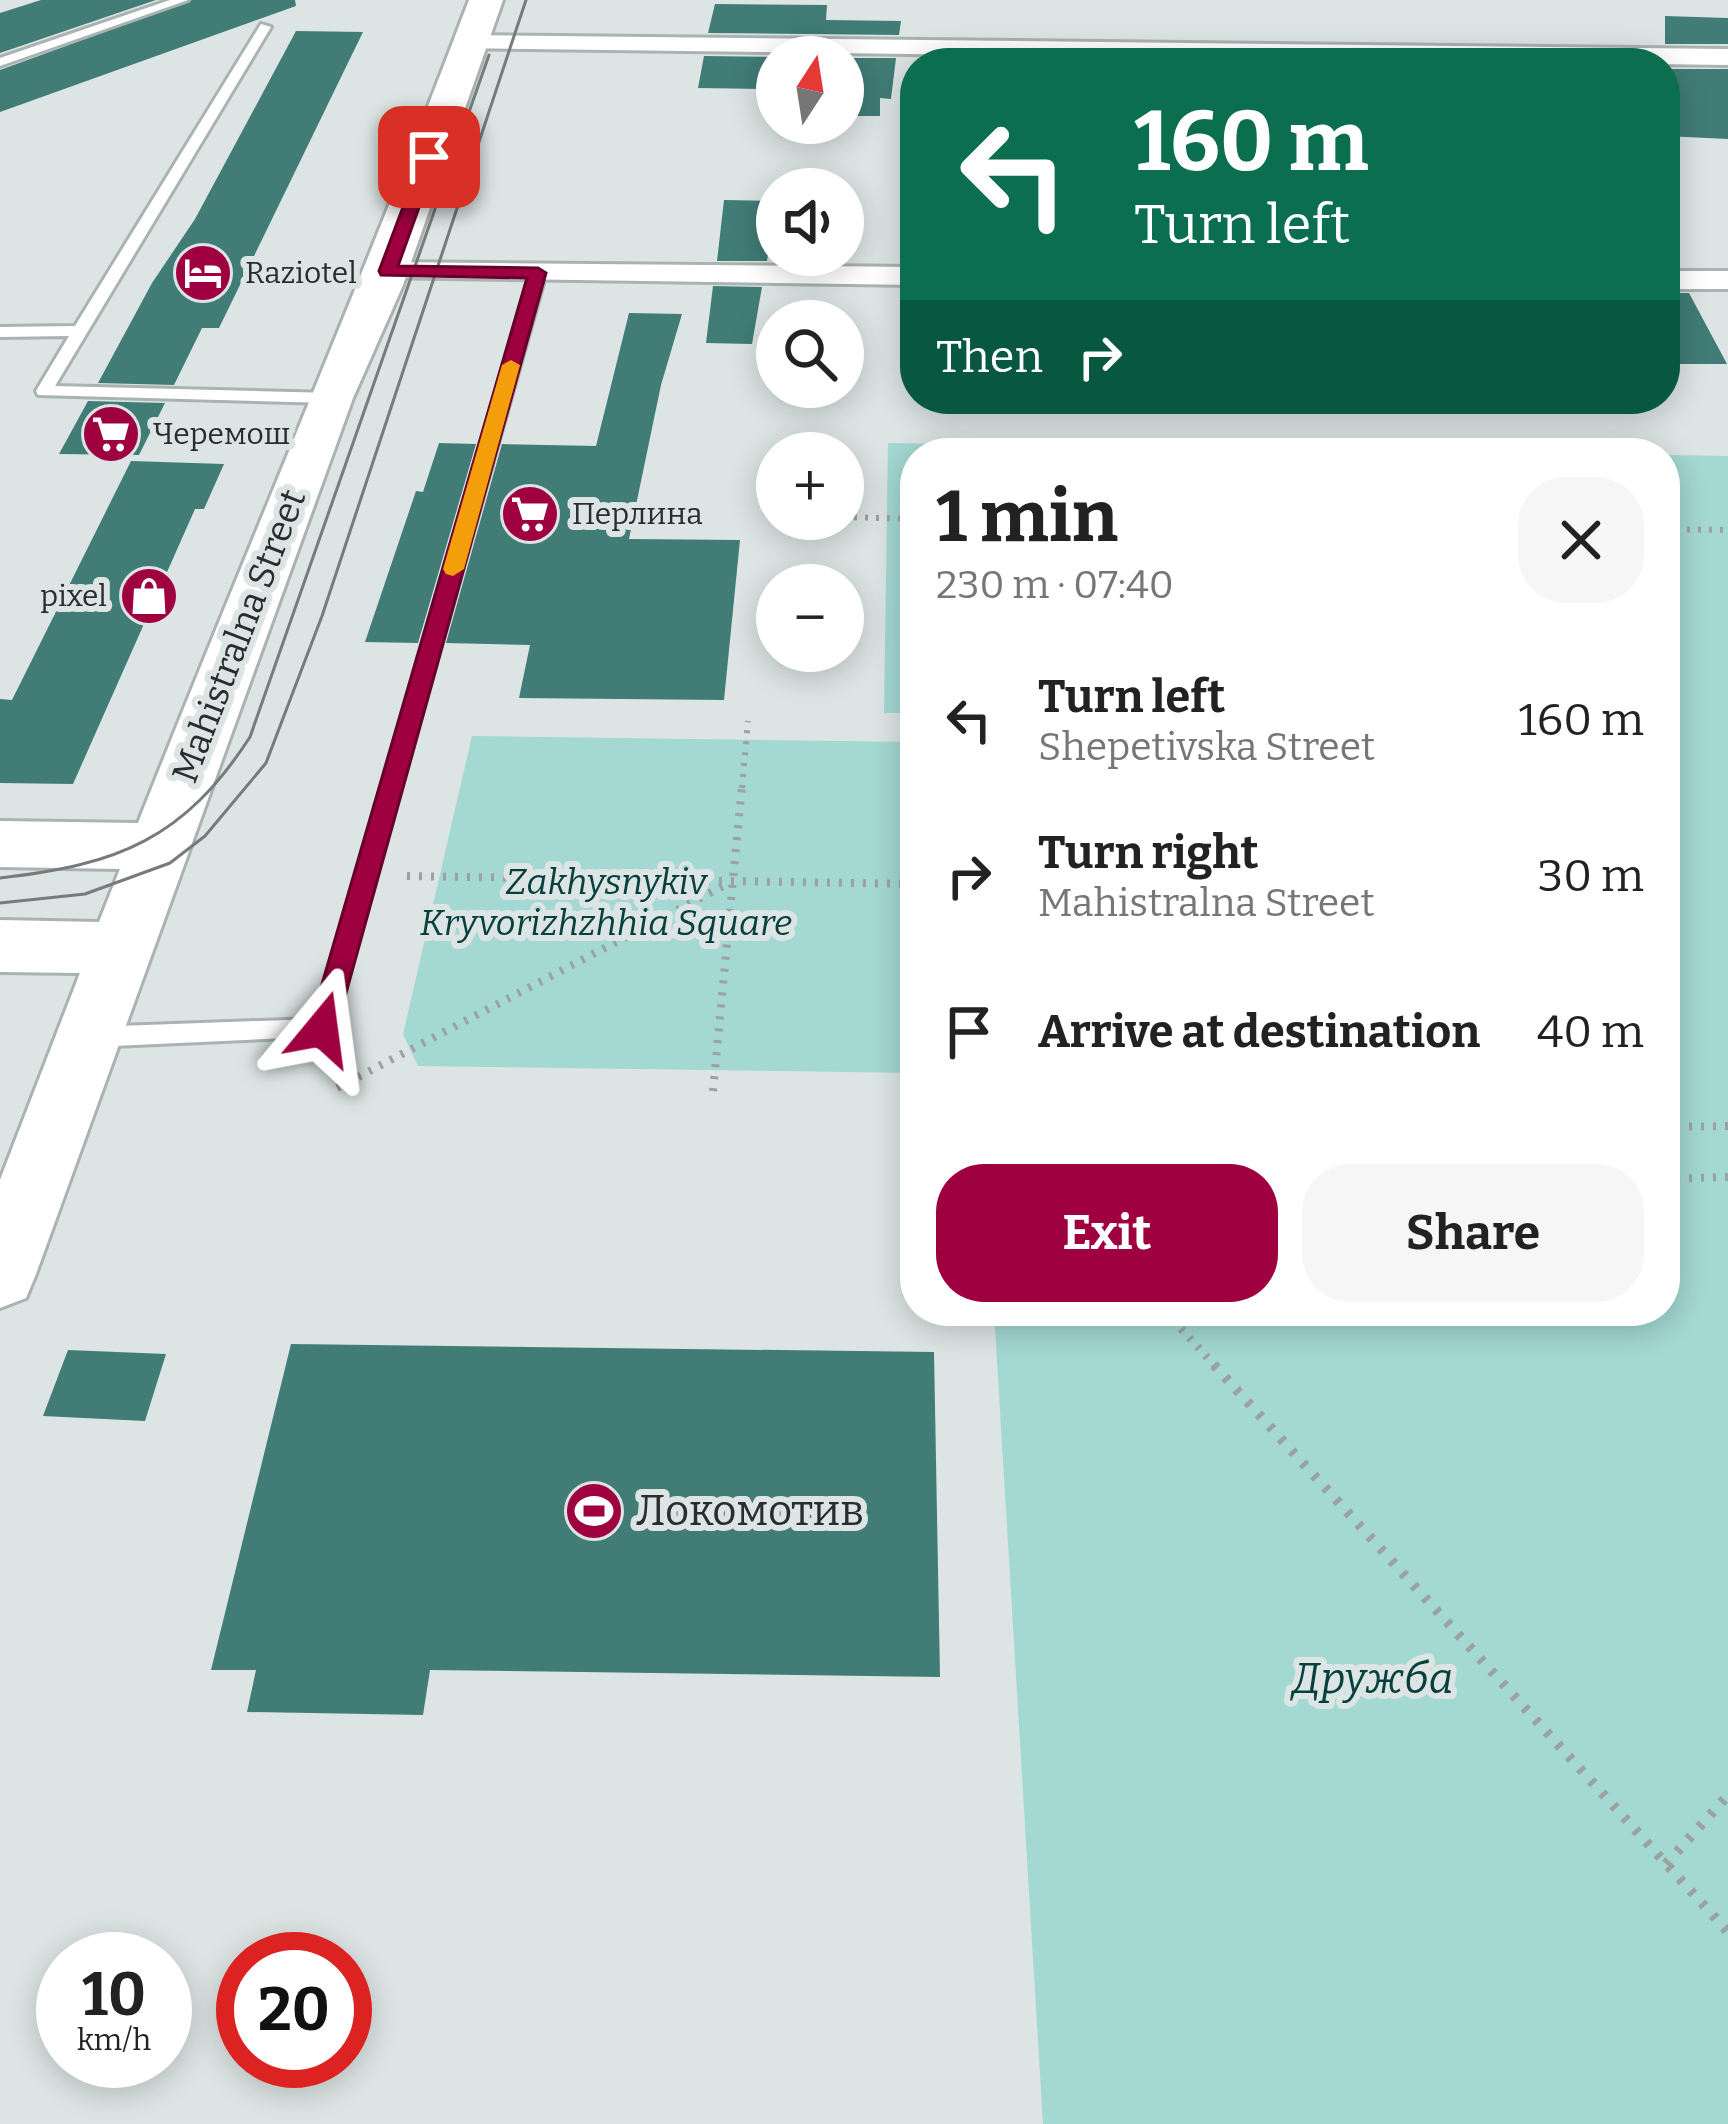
<!DOCTYPE html>
<meta charset="utf-8">
<style>
:root{--surface:#fff;--page:#f6f6f6;--text:#222;--muted:#767676;--accent:#9f0040}
body{margin:0;font-family:Bitter,serif;background:var(--page);color:var(--text);height:100vh;display:flex;flex-direction:column;font-size:45px;white-space:nowrap}
*{box-sizing:border-box;margin:0}
p{font-size:39px;color:var(--muted)}
.icon{flex:none;width:66px;height:66px;fill:none;stroke:currentColor;stroke-width:2;stroke-linecap:round;stroke-linejoin:round}
.map{position:relative;flex:1;overflow:hidden}
.panel{position:absolute;left:900px;top:438px;width:780px;height:888px;display:flex;flex-direction:column;background:var(--surface);border-radius:48px;box-shadow:0 6px 30px #0003}
.panel>*{flex:none}
.top-card{position:absolute;left:900px;top:48px;width:780px;height:366px;border-radius:48px;box-shadow:0 6px 30px #0003;background:#0b6e4f;color:#fff;overflow:hidden}
.needle{width:78px;rotate:12deg}
.buttons{position:absolute;left:756px;top:36px;display:grid;gap:24px}
.buttons a{display:grid;place-items:center;width:108px;height:108px;border-radius:50%;background:var(--surface);box-shadow:0 6px 30px #0003;font-size:60px}
.speed{position:absolute;left:36px;top:1932px;display:flex;gap:24px;font-size:60px;font-weight:700;text-align:center}
.speed>*{display:grid;place-content:center;width:156px;height:156px;border-radius:50%;background:var(--surface);box-shadow:0 6px 30px #0003;line-height:1}
.speed small{font-size:30px;font-weight:400}
.speed .limit{border:18px solid #d22;background:#fff;color:#111}
.pin{position:absolute;display:grid;place-items:center;width:102px;height:102px;color:#fff;margin:-51px;border-radius:24px;box-shadow:0 6px 18px #0006}
.me{position:absolute;width:132px;margin:-66px;rotate:16deg;stroke-linejoin:round;filter:drop-shadow(0 0 9px #0008)}
.turn{display:flex;align-items:center;gap:42px;height:252px;padding:0 36px;font-size:54px}
.turn .icon{width:156px;height:156px;stroke-width:2.5}
.turn b{display:block;font-size:84px;line-height:102px}
.then{display:flex;align-items:center;height:114px;padding:0 36px;background:#0003;gap:24px;font-size:45px}
.round{display:grid;place-items:center;flex:none;width:126px;height:126px;border-radius:48px;background:var(--page)}
.headline{display:flex;align-items:center;justify-content:space-between;height:204px;padding:0 36px}
h1{font-size:72px;font-weight:700;line-height:90px}
.action{display:flex;gap:24px;margin-top:auto;padding:24px 36px}
.action a{flex:1;height:138px;border-radius:48px;background:var(--accent);color:#fff;font-size:48px;font-weight:700;line-height:138px;text-align:center}
.action a+a{background:var(--page);color:var(--text)}
ul{padding:0;list-style:none}
li{display:flex;align-items:center;gap:36px;height:156px;padding:0 36px}
li div{flex:1}
li b{display:block;font-size:45px}
li em{font-style:normal}
.map>svg:first-child{display:block}
.green{fill:#a3d8d3}
.building{fill:#417c77}
.lines{fill:none;stroke-linecap:round;stroke-linejoin:round}
.lane-casing{stroke:#aab3b2;stroke-width:6}
.street-casing{stroke:#aab3b2;stroke-width:6}
.secondary-casing{stroke:#aab3b2;stroke-width:6}
.path-far2{stroke:#9ba2a1;stroke-width:6;stroke-dasharray:3 8;stroke-linecap:butt}
.path-far1{stroke:#9ba2a1;stroke-width:8;stroke-dasharray:3 9;stroke-linecap:butt}
.path{stroke:#9ba2a1;stroke-width:10;stroke-dasharray:4.5 12;stroke-linecap:butt}
.lane{fill:#fff;fill-rule:evenodd}
.street{fill:#fff;fill-rule:evenodd}
.secondary{fill:#fff;fill-rule:evenodd}
.tram{stroke:#767b7b;stroke-width:3}
.route{fill:#9f0040;stroke:#67002a;stroke-width:3}
.slow{fill:#f59e0b}
.labels{text-anchor:middle;dominant-baseline:central;stroke-width:12;stroke-linejoin:round;paint-order:stroke}
.far-poi-label{font-size:30px;fill:#2a2d2d;stroke:#dce5e4;text-anchor:start}
.street-label{font-size:36px;fill:#2a2d2d;stroke:#dce5e4}
.park-label{font-size:36px;font-style:italic;fill:#063f3c;stroke:#dce5e4}
.near-poi-label{font-size:42px;fill:#2a2d2d;stroke:#dce5e4;text-anchor:start}
.near-park-label{font-size:42px;font-style:italic;fill:#063f3c;stroke:#dce5e4}
</style>
<div class="map">
<svg width="1728" height="2124" viewBox="0 0 1728 2124">
<rect width="100%" height="100%" fill="#dce5e4"/>
<!-- green -->
<path class="green" d="M888,443L1522,453H915V713H884Z
M1665,455L1728,456V2124H1043L994,1311H1665Z
M472,736L915,742V1073L418,1066L403,1034Z"/>
<!-- building -->
<path class="building" d="M41,0H156L0,53V13Z
M192,0H295L296,6L0,112V70Z
M715,4L827,5L826,20L901,21L899,35L708,33Z
M1665,16L1728,18V44H1665Z
M296,31L363,32L219,328H202L174,385L98,383L152,283L195,219Z
M704,56L796,57H777V116H764L767,89L698,88Z
M843,58H896L891,99L880,98V116H843Z
M1665,69H1728V139L1665,136Z
M724,200L777,201L767,261H717Z
M713,286L762,287L752,344L706,343Z
M1665,293H1689L1727,364H1665Z
M629,313L682,314L661,385L629,539L740,540L724,700L519,698L530,645L446,643L502,444L596,446Z
M88,401L165,403L139,455L59,454Z
M439,443L476,444L418,643L365,642L416,491L423,492Z
M131,461L224,464L204,509H195L73,784L0,783V699L12,700Z
M291,1344L934,1352L940,1677L430,1670L423,1715L247,1712L256,1670H211Z
M68,1350L166,1354L145,1421L43,1416Z"/>
<g class="lines">
<defs>
<path id="lane" d="M170,0H188L0,66V58Z
M261,24L271,27L55,386L330,393L338,398L330,403L38,395L36,391L69,336L0,337V327L75,326Z
M538,268L546,273L331,1036L91,1047L83,1044L79,1037L83,1030L91,1027L314,1019L530,273Z"/>
<path id="street" d="M470,35L1728,49V65L461,48L457,43Z
M388,262L915,267V285L377,277L373,271Z
M1665,271H1728V289H1665Z"/>
<path id="secondary" d="M469,0H503L403,285L353,398L36,1274L26,1298L0,1308V1180L80,973L0,972V920L99,922L120,869L0,867V821L138,823C247,548 364,277 469,0Z"/>
</defs>
<!-- lane casing -->
<use href="#lane" class="lane-casing"/>
<!-- street casing -->
<use href="#street" class="street-casing"/>
<!-- secondary casing -->
<use href="#secondary" class="secondary-casing"/>
<!-- path-far2 -->
<path class="path-far2" d="M767,516L777,517
M843,517L915,519
M1665,529L1728,530
M742,788L748,721"/>
<!-- path-far1 -->
<path class="path-far1" d="M407,876L915,884
M337,1088L729,883
M713,1091L742,785
M1665,1127L1728,1126
M1665,1179L1728,1177
M1165,1311L1217,1368"/>
<!-- path -->
<path class="path" d="M1214,1365L1728,1932
M1666,1864L1728,1795"/>
<!-- lane -->
<use href="#lane" class="lane"/>
<!-- street -->
<use href="#street" class="street"/>
<!-- secondary -->
<use href="#secondary" class="secondary"/>
<!-- tram -->
<path class="tram" d="M0,878C118,865 184,839 250,737L489,55
M0,903L85,894L170,863L205,836L266,763L322,616L526,0"/>
</g>
<!-- route -->
<path class="route" d="M423,154L437,157L398,266L538,268L546,273L336,1029L332,1037H313L309,1029L527,278L381,275L379,271Z"/>
<!-- slow -->
<path class="slow" d="M511,360L520,365L464,569L453,576L446,574L443,569L502,365Z"/>
<!-- icons -->
<defs>
<symbol id="hotel-disc" viewBox="-11 -11 22 22"><circle r="9.5" fill="#9f0040" stroke="#dce5e4"/><path d="M-6-4.5h1.5V1H6V5H4.5V3h-9V5H-6ZM-4 0a1.8 1.8 0 1 1 3.6 0ZM.5 0V-2.5h3Q6-2.5 6 0Z" fill="#fff"/></symbol>
<symbol id="supermarket-disc" viewBox="-11 -11 22 22"><circle r="9.5" fill="#9f0040" stroke="#dce5e4"/><path d="M-6-5.5h2.5l.6 2H6L4.5 2H-2.5L-4.4-4H-6ZM-1.5 3.2a1.3 1.3 0 1 0 .1 0ZM3 3.2a1.3 1.3 0 1 0 .1 0Z" fill="#fff"/></symbol>
<symbol id="shop-disc" viewBox="-11 -11 22 22"><circle r="9.5" fill="#9f0040" stroke="#dce5e4"/><path d="M-5-2.5h2.3a2.7 3.5 0 0 1 5.4 0H5L5.5 6h-11ZM-1.5-2.5h3a1.5 2.3 0 0 0-3 0Z" fill="#fff"/></symbol>
<symbol id="stadium-disc" viewBox="-11 -11 22 22"><circle r="9.5" fill="#9f0040" stroke="#dce5e4"/><path d="M0-5a6.5 5 0 1 0 0 10a6.5 5 0 1 0 0-10ZM-3.5-1.8h7v3.6h-7Z" fill="#fff"/></symbol>
</defs>
<g fill-rule="evenodd">
<use href="#hotel-disc" x="170" y="240" width="66" height="66"/>
<use href="#supermarket-disc" x="78" y="401" width="66" height="66"/>
<use href="#supermarket-disc" x="497" y="481" width="66" height="66"/>
<use href="#shop-disc" x="116" y="563" width="66" height="66"/>
<use href="#stadium-disc" x="561" y="1478" width="66" height="66"/>
</g>
<g class="labels">
<!-- far-poi labels -->
<g class="far-poi-label">
<text x="245" y="273">Raziotel</text>
<text x="153" y="434">Черемош</text>
<text x="572" y="514">Перлина</text>
<text x="107" y="596" text-anchor="end">pixel</text>
</g>
<!-- street labels -->
<g class="street-label">
<text transform="translate(239 636) rotate(-69)">Mahistralna Street</text>
</g>
<!-- park labels -->
<g class="park-label">
<text x="606" y="882">Zakhysnykiv<tspan x="606" dy="41">Kryvorizhzhhia Square</tspan></text>
</g>
<!-- near-poi labels -->
<g class="near-poi-label">
<text x="636" y="1511">Локомотив</text>
</g>
<!-- near-park labels -->
<g class="near-park-label">
<text x="1373" y="1679">Дружба</text>
</g>
</g>
</svg>
<div class="buttons">
<a><svg class="needle" viewBox="-14 -14 28 28"><path d="M0-13l5 13h-10z" fill="#e53935"/><path d="M0 13l5-13h-10z" fill="#767676"/></svg></a>
<a><svg class="icon" aria-label="sound" viewBox="0 0 24 24"><path d="M4 9h4l5-4v14l-5-4H4zM17 9q2 3 0 6"/></svg></a>
<a><svg class="icon" aria-label="search" viewBox="0 0 24 24"><circle cx="10" cy="10" r="6"/><path d="M15 15l6 6"/></svg></a>
<a>+</a>
<a>−</a>
</div>
<div class="speed"><div>10<small>km/h</small></div><div class="limit">20</div></div>
<div class="pin" style="left:429px;top:157px;background:#d93025"><svg class="icon" aria-label="arrive" viewBox="0 0 24 24"><path d="M6 21V4h12l-3 4 3 4H6"/></svg></div>
<svg class="me" style="left:322px;top:1029px" viewBox="-20 -20 40 40"><path d="M0-17L14 15 0 8-14 15z" fill="#9f0040" stroke="#fff" stroke-width="4"/></svg>
<div class="top-card">
<div class="turn"><svg class="icon" aria-label="left" viewBox="0 0 24 24"><path d="M17 20v-9H6M10 6l-5 5 5 5"/></svg><div><b>160 m</b>Turn left</div></div>
<div class="then">Then<svg class="icon" aria-label="right" viewBox="0 0 24 24"><path d="M7 20v-9h11M14 6l5 5-5 5"/></svg></div>
</div>
<section class="panel">
<div class="headline"><div><h1>1 min</h1><p>230 m · 07:40</p></div><a class="round"><svg class="icon" aria-label="close" viewBox="0 0 24 24"><path d="M6 6l12 12M18 6L6 18"/></svg></a></div>
<ul>
<li><svg class="icon" aria-label="left" viewBox="0 0 24 24"><path d="M17 20v-9H6M10 6l-5 5 5 5"/></svg><div><b>Turn left</b><p>Shepetivska Street</p></div><em>160 m</em></li>
<li><svg class="icon" aria-label="right" viewBox="0 0 24 24"><path d="M7 20v-9h11M14 6l5 5-5 5"/></svg><div><b>Turn right</b><p>Mahistralna Street</p></div><em>30 m</em></li>
<li><svg class="icon" aria-label="arrive" viewBox="0 0 24 24"><path d="M6 21V4h12l-3 4 3 4H6"/></svg><div><b>Arrive at destination</b></div><em>40 m</em></li>
</ul>
<div class="action"><a>Exit</a><a>Share</a></div>
</section>
</div>
